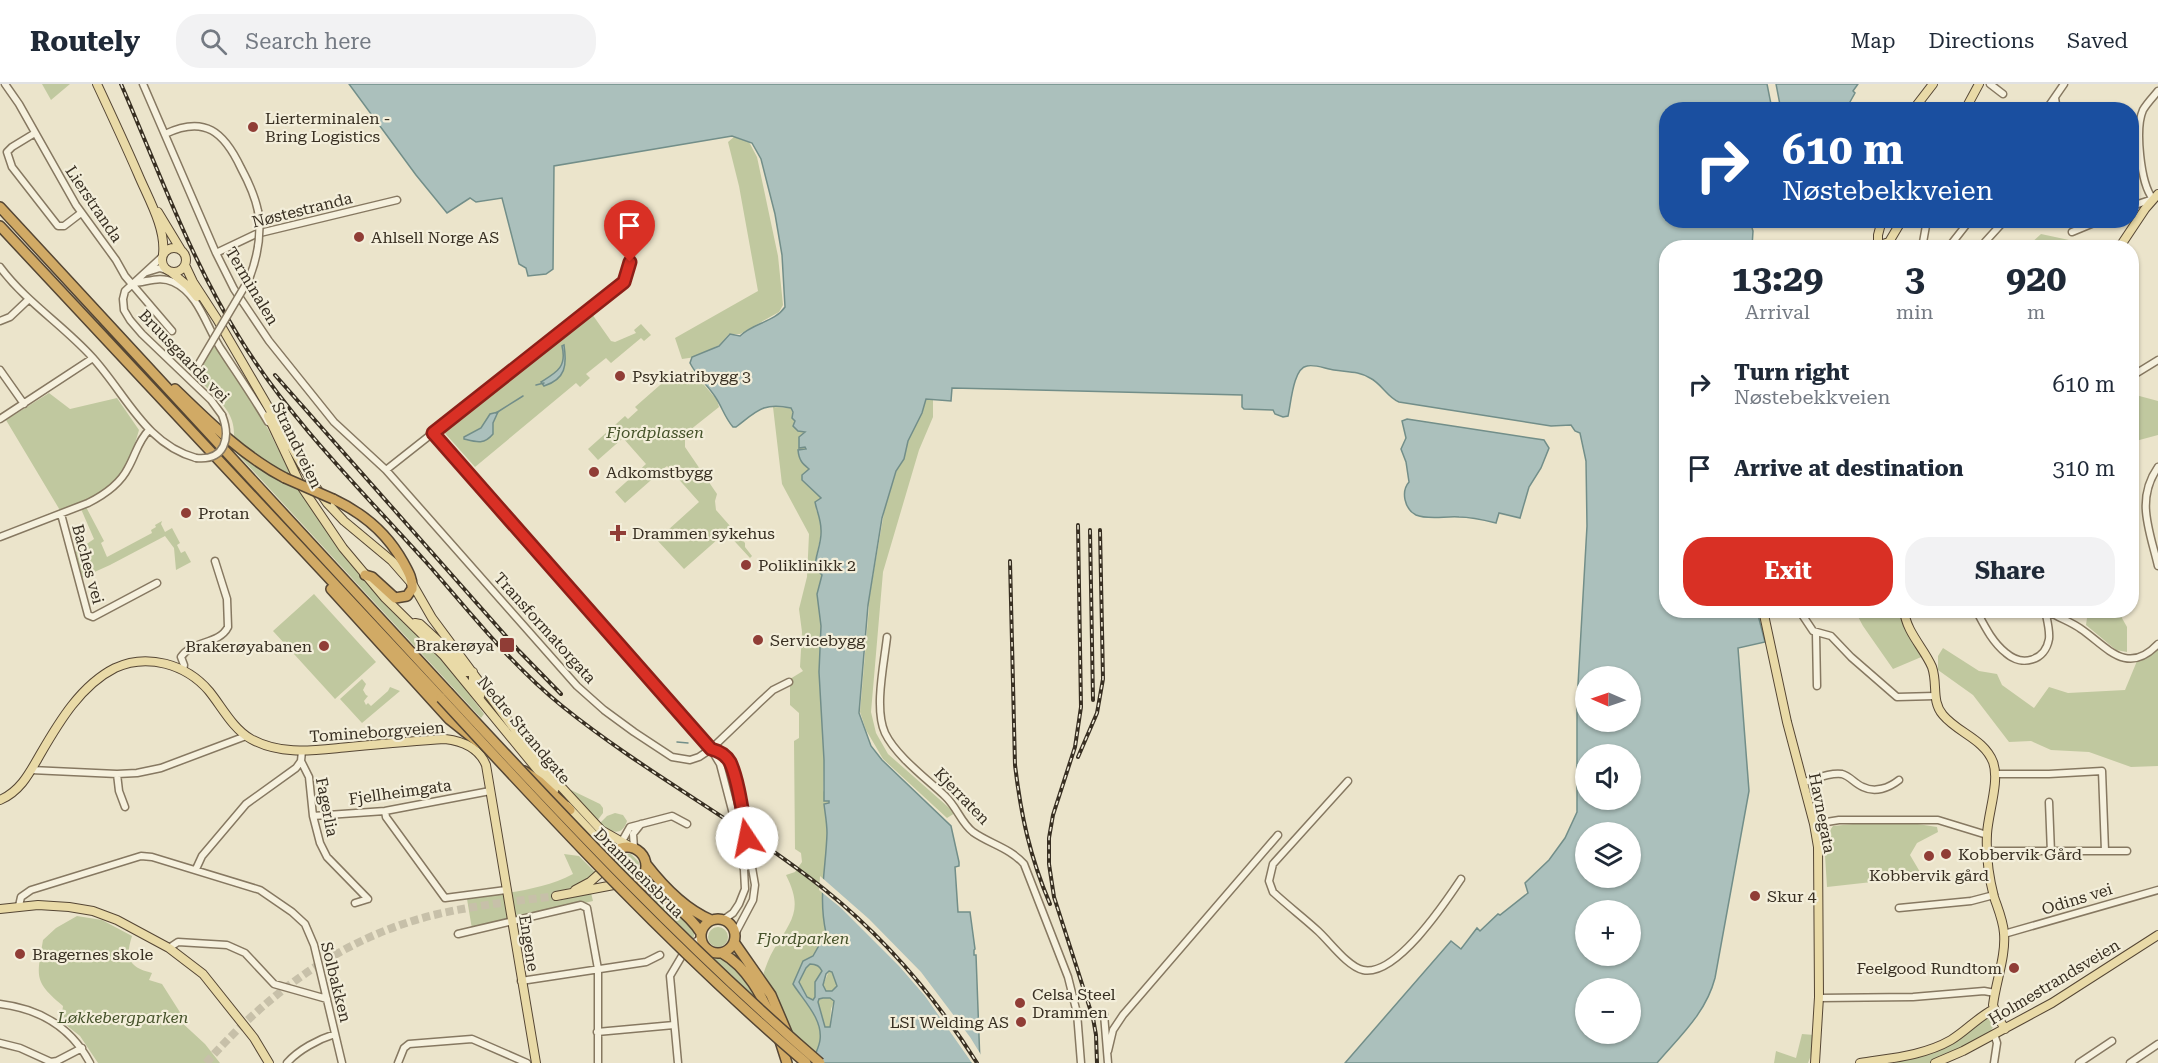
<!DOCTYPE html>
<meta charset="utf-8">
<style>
:root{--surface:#fff;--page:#f2f2f3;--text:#1f2937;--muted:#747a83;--line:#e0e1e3;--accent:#d93025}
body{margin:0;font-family:"Roboto Serif",serif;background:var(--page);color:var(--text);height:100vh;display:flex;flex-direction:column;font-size:22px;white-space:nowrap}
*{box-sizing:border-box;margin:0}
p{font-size:20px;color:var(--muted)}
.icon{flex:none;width:33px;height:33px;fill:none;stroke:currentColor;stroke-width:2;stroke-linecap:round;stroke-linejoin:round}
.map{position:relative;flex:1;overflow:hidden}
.details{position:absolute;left:1659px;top:156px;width:480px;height:378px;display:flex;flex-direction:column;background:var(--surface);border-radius:24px;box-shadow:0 2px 4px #0004}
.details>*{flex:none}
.banner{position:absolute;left:1659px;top:18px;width:480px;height:126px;border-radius:24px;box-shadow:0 2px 4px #0004;background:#1a4fa0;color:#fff;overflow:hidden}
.needle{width:39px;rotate:272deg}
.buttons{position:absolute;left:1575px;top:582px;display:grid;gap:12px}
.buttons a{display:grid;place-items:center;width:66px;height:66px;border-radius:50%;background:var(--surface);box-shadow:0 2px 4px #0004;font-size:30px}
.pin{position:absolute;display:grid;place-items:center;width:51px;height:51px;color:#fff;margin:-62px -26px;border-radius:50% 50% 50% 0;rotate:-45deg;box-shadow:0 0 6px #0007}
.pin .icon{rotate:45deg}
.me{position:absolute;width:66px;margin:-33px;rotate:349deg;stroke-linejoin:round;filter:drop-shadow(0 0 4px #0008)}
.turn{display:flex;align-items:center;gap:21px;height:126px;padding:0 24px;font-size:27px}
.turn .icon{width:78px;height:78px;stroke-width:2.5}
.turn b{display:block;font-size:42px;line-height:51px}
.eta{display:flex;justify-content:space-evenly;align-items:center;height:102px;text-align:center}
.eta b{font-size:36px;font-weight:700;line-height:42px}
.primary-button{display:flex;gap:12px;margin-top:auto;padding:12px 24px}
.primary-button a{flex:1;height:69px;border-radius:24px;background:var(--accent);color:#fff;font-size:24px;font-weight:700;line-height:69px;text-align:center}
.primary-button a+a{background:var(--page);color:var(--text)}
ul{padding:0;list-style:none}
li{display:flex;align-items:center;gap:18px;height:84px;padding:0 24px}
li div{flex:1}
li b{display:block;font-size:22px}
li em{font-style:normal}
header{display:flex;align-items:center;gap:36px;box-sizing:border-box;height:84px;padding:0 30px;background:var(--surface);border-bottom:2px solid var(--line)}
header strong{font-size:28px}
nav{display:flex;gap:33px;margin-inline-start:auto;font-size:21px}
.search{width:420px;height:54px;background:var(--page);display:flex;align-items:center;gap:15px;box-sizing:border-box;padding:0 21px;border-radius:24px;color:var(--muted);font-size:22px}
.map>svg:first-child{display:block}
.green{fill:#c0c89f}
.water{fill:#abc0bc;stroke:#728e89;stroke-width:1.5;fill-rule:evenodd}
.pier{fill:#ebe4cb}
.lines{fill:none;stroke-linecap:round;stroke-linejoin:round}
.stream{stroke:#728e89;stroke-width:1.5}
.major-tunnel{stroke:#c7c0a9;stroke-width:8;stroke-dasharray:8 4;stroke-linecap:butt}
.minor-casing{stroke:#867861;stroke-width:9}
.major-casing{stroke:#554634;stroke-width:10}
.highway-casing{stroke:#554634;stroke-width:12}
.minor{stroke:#f6f1de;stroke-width:6}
.major{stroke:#e9daa7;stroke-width:8}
.highway{stroke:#d1aa65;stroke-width:9}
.rail-casing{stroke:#382f22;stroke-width:4}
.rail{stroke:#f3eeda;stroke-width:1.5;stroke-dasharray:4.5;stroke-linecap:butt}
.minor-bridge-casing{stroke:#867861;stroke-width:9;stroke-linecap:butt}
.highway-bridge-casing{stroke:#554634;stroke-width:12;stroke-linecap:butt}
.minor-bridge{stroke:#f6f1de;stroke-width:6}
.highway-bridge{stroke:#d1aa65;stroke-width:9}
.route-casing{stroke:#8d1f18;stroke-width:15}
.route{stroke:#d93025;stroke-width:10}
.poi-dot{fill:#903d36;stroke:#f3eeda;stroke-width:2}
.labels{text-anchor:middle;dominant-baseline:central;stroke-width:4.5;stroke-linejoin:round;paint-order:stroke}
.poi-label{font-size:16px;fill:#382f22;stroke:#f3eeda;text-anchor:start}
.street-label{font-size:16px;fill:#382f22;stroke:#f3eeda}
.park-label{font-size:16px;font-style:italic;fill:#46532b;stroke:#f3eeda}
</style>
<header>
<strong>Routely</strong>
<div class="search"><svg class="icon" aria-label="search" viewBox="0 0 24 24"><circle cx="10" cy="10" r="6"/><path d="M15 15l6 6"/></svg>Search here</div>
<nav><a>Map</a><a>Directions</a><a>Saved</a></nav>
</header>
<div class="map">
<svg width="2158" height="979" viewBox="0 0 2158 979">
<rect width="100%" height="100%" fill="#ebe4cb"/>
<!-- green -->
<path class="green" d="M42,0H70L51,16Z
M734,53L749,58L757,73L778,172L783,221L779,228L740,250H729L719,261L696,273L682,275L675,254L758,207L739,102L728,58Z
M2041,150L2069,156L2088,163H2027Z
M592,230L611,257L615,258L636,249L634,246L641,240L651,251L644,257L641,254L611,279L606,274L586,290L590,294L580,303L576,299L475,383L443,347Z
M215,261L268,345L298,405L350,479L368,500L423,555L454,590L484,630L481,634L232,364C239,336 227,324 208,305C203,299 199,296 197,289Z
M692,287L717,316L719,323L685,350V363L717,410L715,417L716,426L745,459V463L752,472L750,474L726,448L684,485L657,456L699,418L667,382L625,419L615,408L646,380L623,354L598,376L588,365L625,332L628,335L638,326L635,323L668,294L676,289L680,295Z
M49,309L70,325L117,314L139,346C124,399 109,407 61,428L6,336Z
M2132,310L2158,317V351L2132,358Z
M926,315L933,316V333L919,366L883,488L871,628L876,649L888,670L955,729L947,734L883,675L866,646L860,628L869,523L868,521L885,423L896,387L904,375L908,357L922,329Z
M773,323L791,324L798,347H805L802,351L799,364L806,363V366H799L809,386L802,396L821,414L816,426C828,444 815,465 815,484L822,491L817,510L821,542L819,588L824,676L823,706L829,719L824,720C825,730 827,740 827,749C826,784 818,814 826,849L813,872L803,878L793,900C802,915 823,936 820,956C819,964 814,971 813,979H800C791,949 783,916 763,891C766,882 769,873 774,865C793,835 803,825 786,791L795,788L802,778L801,769L795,765L794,657L799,654V629L790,621V595L803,587L800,583L802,548L799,525L807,493L809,450L782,400Z
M86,423L104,457L101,459L107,473L152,449L151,446L156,443L155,441L162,437L161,440L165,448L172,444L180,459L177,461L181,469L185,467L191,478L176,486L174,464L165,452L110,481L79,495L72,470L94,455L81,425Z
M314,510L376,578L335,615L273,547Z
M1855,527H1904L1926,571L1893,585L1863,542Z
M2088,527H2118L2127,543V568L2116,566L2086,541Z
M1943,564L1979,587L1997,590L2002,601L2034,624L2049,603L2068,609L2125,606L2137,577L2158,564V682L2131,683L2089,668L2051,666L2031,657L2009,658L1973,611L1938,586V572Z
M362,595L366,600L363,606L366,611L368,612L364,617L366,621L368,619L371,622L388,607L390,603L400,607L362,639L340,615Z
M476,599C497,628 517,658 540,685C560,709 598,739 609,767L599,752L543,691L478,605Z
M571,706L600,720L603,724V729L597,737L570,708Z
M615,729L623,731L627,737C622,753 610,749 600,739L607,732Z
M1863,739H1911L1937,743L1938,748L1917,759L1910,771L1920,788H1906L1890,796L1827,803L1824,755L1833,742Z
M564,770L579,772L596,789L581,801L556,808L557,817L591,809L593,817L472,845L467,815C502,809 541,807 573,790Z
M623,770H631L639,778L637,790L630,795L614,779Z
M654,812L677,829L695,846L693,856L651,815Z
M77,832L102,836L132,852C125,874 128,883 152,889L149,896L162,900L183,933L179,936L205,960L220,979H98L80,952L61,937L63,922C33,897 37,893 43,856L56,844Z
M708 853a10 10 0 1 1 20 0a10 10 0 1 1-20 0Z
M711,873L724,875L742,890L759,918Z
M810,880C816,880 820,882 822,887L815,898V913L813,916L807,913L799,899L806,884Z
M829,887L832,888L837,902L832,907H826L823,901Z
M823,914H830L834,917L831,925L830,943L825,944L818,918L819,915Z
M1987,934L1993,936L1995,940L1990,948L1931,979H1891C1916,975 1939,967 1962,954C1970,948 1973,938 1987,934Z
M1802,950L1814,951L1813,966L1808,979H1774L1776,967L1796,974Z"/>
<!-- water -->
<path class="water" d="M349,0H1767L1772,25L1666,26V136L1750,137L1753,147L1752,163L1666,164V526L1737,527L1741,532L1748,527H1757L1765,558L1738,564L1749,707L1715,894C1706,929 1680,952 1657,979H1345L1451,857L1461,865L1477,844L1480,847L1498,830L1500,831L1528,809L1525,799L1549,776L1565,754L1577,728V618L1587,442L1586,377L1580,349L1575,347L1571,341L1551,342L1399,318C1387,313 1382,300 1370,294C1359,287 1347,288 1334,286C1326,285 1315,280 1307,282C1293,284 1291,320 1288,332L1283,333L1275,330L1273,326L1244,325L1242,323V311L952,304L951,317L926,315L922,329L908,357L904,375L896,387L882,434L868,521L859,629L871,662L882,676L951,742L959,778V782L955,783L958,828H970L975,865L974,866V871H976L980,979H813C814,971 819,964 820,956C823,935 803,916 793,900L803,877L813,872L826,849C818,812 826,785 827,749C827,739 825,729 824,720L829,719V717H824V676L819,588L821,542L817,510L822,491L815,484C815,471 822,459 821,446C821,435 817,428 815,418L821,414L802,396V391L809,385C803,380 799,377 798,366L806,365L805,363L799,364V353L805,348L798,347L793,342L795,337L792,334L793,328L791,324C763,318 757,327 736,343H733C725,334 722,323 716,314C708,301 697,293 690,279L692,273L719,262L730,250L740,252C753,239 775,238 785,223L782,171L775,130L761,75L752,59L732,52L554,82L553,185L546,190L528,192L526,184L519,180L502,114L476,118L470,114L447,129L416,91ZM1586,592H1630V638H1586ZM1586,670H1630V716H1586ZM1586,748H1630V794H1586ZM1586,826H1630V872H1586ZM810,880C816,880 820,882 822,887L815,898V913L813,916L807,913L799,898L806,884ZM829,887L832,888L837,902L832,907H826L823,901L826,890ZM1586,904H1630V950H1586ZM823,914H830L834,917L830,943H825L818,918L819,915Z
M1776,0H1858L1853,7L1855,9L1846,25L1781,26Z
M564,261C567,281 566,295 544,302L541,298C557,288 567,283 562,262Z
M498,328L493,339V350C484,361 476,358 464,355V353L481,344L490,330Z
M1407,335L1544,356L1549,364L1541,384L1529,403L1520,434L1499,429L1496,439C1484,436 1471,433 1459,433C1446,432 1427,436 1416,431C1404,425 1401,407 1409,398L1406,378L1401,365L1406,354L1402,337Z"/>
<!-- pier -->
<path class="pier" d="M820,792L869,835L921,888L970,953L983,974V979H972L925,912L899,882L841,824L819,806Z"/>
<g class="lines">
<!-- stream -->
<path class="stream" d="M536,301L544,299
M496,329L523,312
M677,658L688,659"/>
<!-- major-tunnel -->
<path class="major-tunnel" d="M206,979C269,908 344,852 438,830C477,821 517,817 556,812"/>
<defs>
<path id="minor" d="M5,0L19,20L76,121L116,176L125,192L172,247
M143,0L216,169L234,205L269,257L334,338L386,386L577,602L604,626L634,648L672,673L690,676L699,673L711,665L760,618L773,606L789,598
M1990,0L2003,10
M2055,14L2057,26
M2046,26L2064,0
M35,49L12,63L7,68L12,83L58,142H64L81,129
M165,50C205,31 224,48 241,84C248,97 255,112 258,127
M2132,122L2153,115C2140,99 2135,44 2143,26C2147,19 2153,13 2158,7
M2072,148L2101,136
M1985,158L2005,136
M1952,159L1970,136
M1922,164L1927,136
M216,169L256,150L397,116
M163,172L125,207L123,215L124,226L130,236L142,250L211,316L222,331
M0,183C26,218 63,241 92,273C126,310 145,360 196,374
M147,188L160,184L166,186
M132,199C146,199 159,191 173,198C200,210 207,246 223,268C238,291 254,314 268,338
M0,237L10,233L29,215
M0,286L24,320
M2132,292L2158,276
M0,335L93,274
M433,349L661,607L711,665L720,680L733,730L744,786L745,805L739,820L733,829L723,836
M2158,383C2135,416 2150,447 2158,482
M386,386L624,198L630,178L631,135
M61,430L88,531L93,533L157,499
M0,453L88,419C104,411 120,400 128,384C136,370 138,357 149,346
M1799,526L1813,547L1831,552L1851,573L1897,613L1935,612
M1976,526C1984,541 1992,558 2006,569C2022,583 2045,577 2049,555C2050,546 2047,536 2045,526
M2047,526C2058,534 2070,537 2081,545C2106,562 2127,593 2158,560
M1816,549L1817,602
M887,553C884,580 874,625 885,649C896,672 927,695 945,712C957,723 961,739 973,748C990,760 1010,764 1024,780L1068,893L1077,929L1081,979
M183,586L184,581L181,573C192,556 219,561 228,543L227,515L215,477
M711,665L719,667L730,678L744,737L755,801L753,816L735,850
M301,677L309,693L313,732L320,759L327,773L368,815L355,819
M31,686L117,690L137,689L161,684L246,652
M117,690L119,707L125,723
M1995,690H2049L2102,687L2105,767
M1348,697L1273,780L1269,797L1273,808C1288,822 1304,834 1318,847C1330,858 1348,883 1363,886C1396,893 1445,819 1461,795
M1804,698C1815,695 1831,688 1842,690C1850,692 1855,700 1863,703C1875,709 1889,704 1899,696
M2049,718L2051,769
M385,727L386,733L445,814L506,806
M313,732L385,727L490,707
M1814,740L1839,736H1938L1987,751
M634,764L633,750L641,740
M617,766L630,743L672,732L687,740
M1987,767H2127
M196,785L202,772L246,720L296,684L301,677L302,667
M19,822L21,813L31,806L141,772L152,773L260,806L292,828L305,840L314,861L342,979
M1899,824L1971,817L1994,811
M458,850L581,821L587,824L598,885V979
M2004,850L2158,806
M169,864L178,858L227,861L245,869L274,900L327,915
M684,871L706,865
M521,897L646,878L660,871
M1819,914L1913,913L1984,907L1995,909
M0,920C41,925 71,943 90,979
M1104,930L1108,979
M597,948L674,941
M0,959L20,964L51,978L57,977L82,964
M1108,967L1113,946L1123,931L1278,751
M287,979C298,966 319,955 335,950
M398,979L404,964L409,960L472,955L527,979
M678,979L670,892L686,865L701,854
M1994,979L1997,959L1994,950
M2079,979L2112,957
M2130,979L2158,960"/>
<path id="major" d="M97,0C111,30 125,60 138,90C148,114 166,144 163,170
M1913,26L1933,0
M1965,26L1979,0
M158,128L181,166
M1877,162L1889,158L1902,136
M162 176a12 12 0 1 1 24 0a12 12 0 1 1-24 0Z
M1878,164V151L1882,136
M2119,164L2145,125L2158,110
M185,181L193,198L217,235L309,393L327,419L344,437L392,477L413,501L432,534L541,681L601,746L631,763
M171,188L188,202L197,213
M268,332L301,402L343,464L385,514L444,572L554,706
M1763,526L1787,638L1814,740L1818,763L1819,913L1815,979
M1904,526C1906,548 1924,564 1932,583C1938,600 1931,617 1943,631C1958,649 1984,655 1993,678C2000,697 1988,729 1987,750C1986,770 1989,794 1994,813C1998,825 2003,836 2004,849C2006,872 1996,897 1993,921L1997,932L2005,945
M415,539L420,540L447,565L465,588H473
M473,588V599L480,612
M0,716C21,707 30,688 41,669C59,638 81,601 115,584C147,569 186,580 209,607C222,623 233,645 251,655C282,672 315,666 349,663C381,660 413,657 445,655C462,657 479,664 486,681L536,979
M567,722L596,753L607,774
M575,806L590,798L607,783
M556,812L619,800
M0,825L38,821L69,823L93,827L117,836L169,864L203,890L254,954L269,979
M1860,979C1891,974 1923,972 1951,956C1966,947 1978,933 1994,925
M1935,979L1963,967L2052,919L2158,851"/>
<path id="highway" d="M0,123L448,608
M0,142L441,614
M175,305C209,338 243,372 285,394
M333,415C363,429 387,449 403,478C408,487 413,495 412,505L407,512L395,514L372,493L365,491
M331,505L449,635L479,659
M524,687L540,698L570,726
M608 782a19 19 0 1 1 38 0a19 19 0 1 1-38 0Z
M646,780C663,802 685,825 711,836
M639,797C661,811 687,827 701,849
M701 852a17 17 0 1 1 34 0a17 17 0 1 1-34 0Z
M734,858L771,911L788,951
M722,869C747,883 762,912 773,938
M779,954L787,979"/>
</defs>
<!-- minor casing -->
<use href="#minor" class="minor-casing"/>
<!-- major casing -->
<use href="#major" class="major-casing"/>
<!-- highway casing -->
<use href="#highway" class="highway-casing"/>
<!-- minor -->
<use href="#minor" class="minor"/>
<!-- major -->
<use href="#major" class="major"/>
<!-- highway -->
<use href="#highway" class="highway"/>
<defs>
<path id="rail" d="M121,0C158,85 190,174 239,253C290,336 361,406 426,478C469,527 511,581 562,622C645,689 741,739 824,805C885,854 936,914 977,979
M275,291L519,567L561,610
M1078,441L1081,623L1075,663L1053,731L1049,754V780L1054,813L1093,934L1096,951L1097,979
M1090,446L1093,616
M1010,477L1015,681C1021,732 1030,773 1050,820
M1078,673L1097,629L1103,595L1100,446"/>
</defs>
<!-- rail casing -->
<use href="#rail" class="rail-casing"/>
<!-- rail -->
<use href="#rail" class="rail"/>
<defs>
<path id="minor-bridge" d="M197,283L249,195C258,172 262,151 258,127
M196,374C225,377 231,354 222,331"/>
<path id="highway-bridge" d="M285,394L333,415
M448,608C567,737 687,864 820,979
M441,614C558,741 675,867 806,979"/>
</defs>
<!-- minor-bridge casing -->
<use href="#minor-bridge" class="minor-bridge-casing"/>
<!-- highway-bridge casing -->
<use href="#highway-bridge" class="highway-bridge-casing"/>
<!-- minor-bridge -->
<use href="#minor-bridge" class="minor-bridge"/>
<!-- highway-bridge -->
<use href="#highway-bridge" class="highway-bridge"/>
</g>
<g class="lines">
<defs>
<path id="route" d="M630,178L624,198L433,349L711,665C719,667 726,671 730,678C739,697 743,733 747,754"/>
</defs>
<!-- route casing -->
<use href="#route" class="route-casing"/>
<!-- route -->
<use href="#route" class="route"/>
</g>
<!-- markers -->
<g class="poi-dot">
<circle cx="253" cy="43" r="6"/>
<circle cx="359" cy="153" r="6"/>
<circle cx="620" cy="292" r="6"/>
<circle cx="594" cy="388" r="6"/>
<circle cx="186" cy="429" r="6"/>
<path d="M615 440h6v6h6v6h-6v6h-6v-6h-6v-6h6z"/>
<circle cx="746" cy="481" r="6"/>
<circle cx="758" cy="556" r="6"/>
<rect x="499" y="553" width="16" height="16" rx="3"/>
<circle cx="324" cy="562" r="6"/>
<circle cx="1946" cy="770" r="6"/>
<circle cx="1929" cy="772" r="6"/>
<circle cx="1755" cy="812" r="6"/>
<circle cx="20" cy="870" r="6"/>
<circle cx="2014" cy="884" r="6"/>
<circle cx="1020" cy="919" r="6"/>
<circle cx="1021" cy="938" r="6"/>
</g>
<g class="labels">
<!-- poi labels -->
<g class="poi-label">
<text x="265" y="34">Lierterminalen -<tspan x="265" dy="18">Bring Logistics</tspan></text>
<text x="371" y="153">Ahlsell Norge AS</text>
<text x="632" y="292">Psykiatribygg 3</text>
<text x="606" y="388">Adkomstbygg</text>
<text x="198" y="429">Protan</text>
<text x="632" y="449">Drammen sykehus</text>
<text x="758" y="481">Poliklinikk 2</text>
<text x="770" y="556">Servicebygg</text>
<text x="494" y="561" text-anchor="end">Brakerøya</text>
<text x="312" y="562" text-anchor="end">Brakerøyabanen</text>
<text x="1958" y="770">Kobbervik Gård</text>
<text x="1929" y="791" text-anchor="middle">Kobbervik gård</text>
<text x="1767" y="812">Skur 4</text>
<text x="32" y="870">Bragernes skole</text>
<text x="2002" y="884" text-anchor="end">Feelgood Rundtom</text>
<text x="1032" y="910">Celsa Steel<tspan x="1032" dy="18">Drammen</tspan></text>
<text x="1009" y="938" text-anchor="end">LSI Welding AS</text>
</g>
<!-- street labels -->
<g class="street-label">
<text transform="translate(94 120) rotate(56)">Lierstranda</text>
<text transform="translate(302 126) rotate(-14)">Nøstestranda</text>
<text transform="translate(252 202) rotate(59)">Terminalen</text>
<text transform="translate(184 272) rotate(46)">Bruusgaards vei</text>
<text transform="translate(297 361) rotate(64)">Strandveien</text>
<text transform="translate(88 480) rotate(75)">Baches vei</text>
<text transform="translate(545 544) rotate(48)">Transformatorgata</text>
<text transform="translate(524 646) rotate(50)">Nedre Strandgate</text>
<text transform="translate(377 648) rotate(-4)">Tomineborgveien</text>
<text transform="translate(400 708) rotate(-8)">Fjellheimgata</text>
<text transform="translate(962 712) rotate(46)">Kjerraten</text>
<text transform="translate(327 723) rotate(79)">Fagerlia</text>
<text transform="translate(1822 729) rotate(79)">Havnegata</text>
<text transform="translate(639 789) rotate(45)">Drammensbrua</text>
<text transform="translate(2077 815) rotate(-17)">Odins vei</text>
<text transform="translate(529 859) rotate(81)">Engene</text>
<text transform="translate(336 898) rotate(76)">Solbakken</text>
<text transform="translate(2054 898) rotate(-31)">Holmestrandsveien</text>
</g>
<!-- park labels -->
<g class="park-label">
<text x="655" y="348">Fjordplassen</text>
<text x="803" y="854">Fjordparken</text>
<text x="123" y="933">Løkkebergparken</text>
</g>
</g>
</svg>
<div class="buttons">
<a><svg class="needle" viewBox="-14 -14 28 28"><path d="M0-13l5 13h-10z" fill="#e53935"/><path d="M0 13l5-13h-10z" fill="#747a83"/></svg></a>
<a><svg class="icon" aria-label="sound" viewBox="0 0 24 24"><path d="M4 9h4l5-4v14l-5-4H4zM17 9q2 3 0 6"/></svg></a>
<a><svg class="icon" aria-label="layers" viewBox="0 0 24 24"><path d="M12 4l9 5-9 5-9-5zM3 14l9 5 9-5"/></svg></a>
<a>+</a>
<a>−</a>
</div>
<div class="pin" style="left:630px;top:178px;background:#d93025"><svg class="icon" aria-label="arrive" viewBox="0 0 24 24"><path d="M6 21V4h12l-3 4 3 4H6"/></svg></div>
<svg class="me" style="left:747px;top:754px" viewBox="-20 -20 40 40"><circle r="19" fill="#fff"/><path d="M0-13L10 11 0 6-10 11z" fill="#d93025"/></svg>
<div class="banner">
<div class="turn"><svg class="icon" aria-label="right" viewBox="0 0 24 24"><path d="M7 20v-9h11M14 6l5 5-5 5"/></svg><div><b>610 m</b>Nøstebekkveien</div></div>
</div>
<section class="details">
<div class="eta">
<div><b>13:29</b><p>Arrival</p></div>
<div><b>3</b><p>min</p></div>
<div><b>920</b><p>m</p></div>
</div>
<ul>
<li><svg class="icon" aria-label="right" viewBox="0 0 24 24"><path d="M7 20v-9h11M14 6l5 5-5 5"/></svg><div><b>Turn right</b><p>Nøstebekkveien</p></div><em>610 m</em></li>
<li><svg class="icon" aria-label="arrive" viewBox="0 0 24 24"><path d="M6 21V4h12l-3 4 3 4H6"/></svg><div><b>Arrive at destination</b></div><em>310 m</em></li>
</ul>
<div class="primary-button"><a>Exit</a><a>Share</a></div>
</section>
</div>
